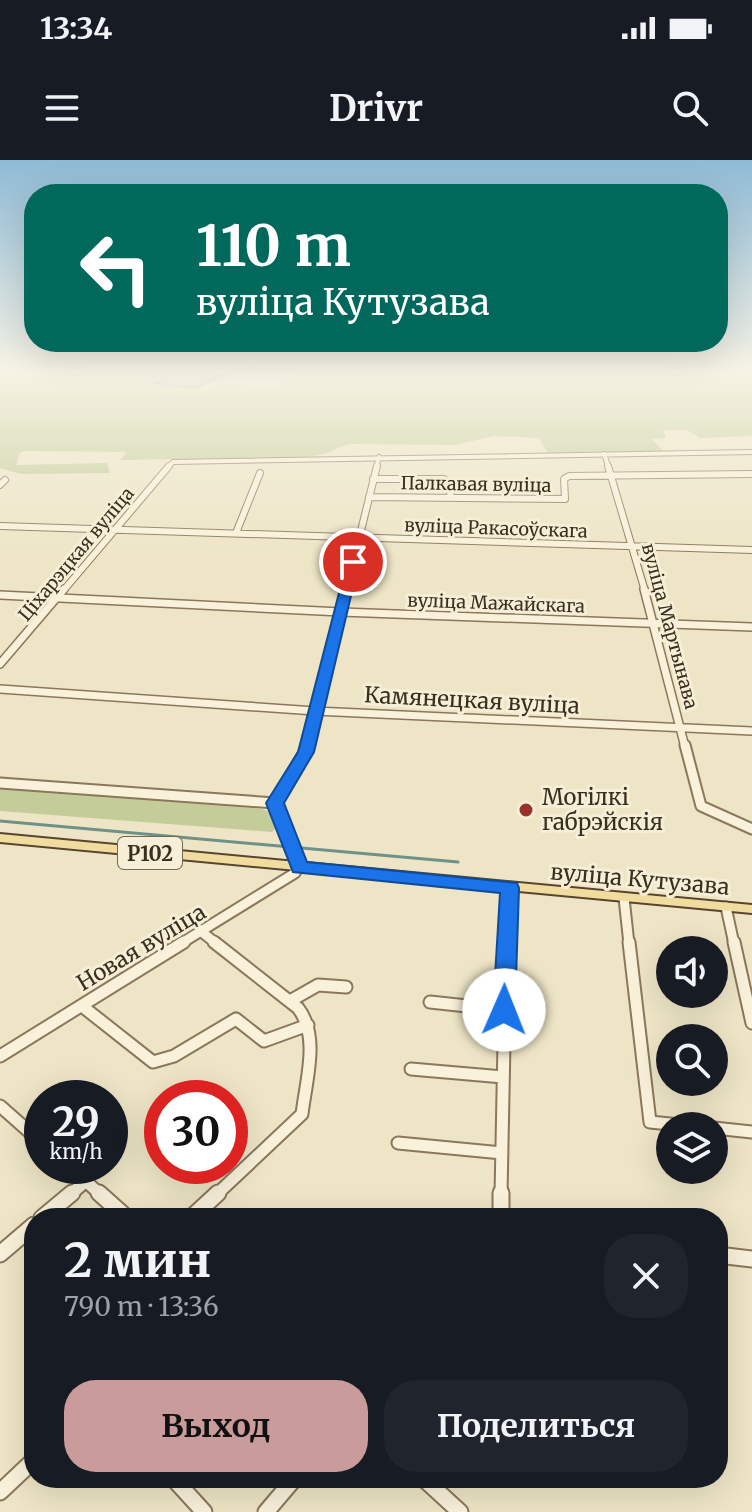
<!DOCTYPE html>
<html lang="ru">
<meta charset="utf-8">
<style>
:root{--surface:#171b24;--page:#20242c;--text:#f1f3f6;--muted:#9ea1a6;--accent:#c99c9b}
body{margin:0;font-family:Merriweather,serif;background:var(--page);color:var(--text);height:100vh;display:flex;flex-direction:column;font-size:30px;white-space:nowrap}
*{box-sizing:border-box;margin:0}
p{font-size:26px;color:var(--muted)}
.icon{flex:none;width:44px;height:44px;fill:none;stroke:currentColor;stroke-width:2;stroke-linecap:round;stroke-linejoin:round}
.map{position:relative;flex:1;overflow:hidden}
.sheet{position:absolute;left:24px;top:1048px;width:704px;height:280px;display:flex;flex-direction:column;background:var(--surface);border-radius:32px;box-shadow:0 8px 32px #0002}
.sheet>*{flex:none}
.banner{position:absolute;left:24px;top:24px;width:704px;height:168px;border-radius:32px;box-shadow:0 8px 32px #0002;background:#00695c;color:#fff;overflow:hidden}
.fabs{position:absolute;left:656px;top:776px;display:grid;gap:16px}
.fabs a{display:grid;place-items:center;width:72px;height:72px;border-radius:50%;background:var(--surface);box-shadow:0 8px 32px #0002;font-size:40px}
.speed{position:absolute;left:24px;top:920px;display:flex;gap:16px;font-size:40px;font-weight:700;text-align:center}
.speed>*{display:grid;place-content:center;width:104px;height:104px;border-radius:50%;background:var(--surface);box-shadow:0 8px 32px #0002;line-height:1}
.speed small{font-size:20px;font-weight:400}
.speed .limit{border:12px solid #d22;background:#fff;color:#111}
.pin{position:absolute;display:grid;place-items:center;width:68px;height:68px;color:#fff;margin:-34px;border:4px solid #fff;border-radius:50%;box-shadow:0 2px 8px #0007}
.me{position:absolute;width:88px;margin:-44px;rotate:1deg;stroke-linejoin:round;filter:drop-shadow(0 0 6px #0008)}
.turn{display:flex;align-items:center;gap:28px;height:168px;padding:0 40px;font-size:36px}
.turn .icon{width:104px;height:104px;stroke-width:2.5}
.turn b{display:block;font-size:56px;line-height:68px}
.round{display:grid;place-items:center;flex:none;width:84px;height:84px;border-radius:32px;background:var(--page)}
.summary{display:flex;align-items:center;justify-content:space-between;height:136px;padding:0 40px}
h1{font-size:48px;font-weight:700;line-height:60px}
.action{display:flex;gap:16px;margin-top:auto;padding:16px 40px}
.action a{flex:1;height:92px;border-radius:32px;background:var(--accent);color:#111;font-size:32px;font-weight:700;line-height:92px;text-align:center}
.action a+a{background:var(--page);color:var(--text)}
.status{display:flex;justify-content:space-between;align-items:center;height:56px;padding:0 40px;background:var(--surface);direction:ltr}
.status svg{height:22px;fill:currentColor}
header{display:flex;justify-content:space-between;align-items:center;height:104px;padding:0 40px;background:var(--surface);font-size:36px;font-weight:700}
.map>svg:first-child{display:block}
.green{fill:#c4cd9a}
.water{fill:#a8c2bc;stroke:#6e918a;stroke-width:2}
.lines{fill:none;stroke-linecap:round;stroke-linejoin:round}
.stream{stroke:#6e918a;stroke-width:3}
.minor-far5-casing{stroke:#8a775c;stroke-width:6}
.minor-far4-casing{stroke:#8a775c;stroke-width:8}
.minor-far3-casing{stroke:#8a775c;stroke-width:10}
.minor-far2-casing{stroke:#8a775c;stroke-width:13}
.minor-far1-casing{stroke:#8a775c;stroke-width:15}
.minor-casing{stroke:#8a775c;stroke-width:19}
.major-casing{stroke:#584530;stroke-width:4}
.minor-far5{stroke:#f9f1da;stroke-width:4}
.minor-far4{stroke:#f9f1da;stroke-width:6}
.minor-far3{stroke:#f9f1da;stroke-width:7}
.minor-far2{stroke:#f9f1da;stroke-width:9}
.minor-far1{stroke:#f9f1da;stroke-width:11}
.minor{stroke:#f9f1da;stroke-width:15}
.major{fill:#f1dc9f;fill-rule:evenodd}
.route{fill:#1a73e8;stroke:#114b97;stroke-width:2}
.poi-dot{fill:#99312c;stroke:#f6eed6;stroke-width:3}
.labels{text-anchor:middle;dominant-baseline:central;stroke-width:6;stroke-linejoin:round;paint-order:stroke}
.far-street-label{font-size:18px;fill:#3a2e1f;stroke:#f6eed6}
.shield{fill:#f6eed6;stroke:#726856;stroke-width:2}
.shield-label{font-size:20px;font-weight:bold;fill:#3a2e1f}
.street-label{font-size:22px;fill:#3a2e1f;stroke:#f6eed6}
.poi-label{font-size:22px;fill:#3a2e1f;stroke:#f6eed6;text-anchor:start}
</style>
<div class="status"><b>13:34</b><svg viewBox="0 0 49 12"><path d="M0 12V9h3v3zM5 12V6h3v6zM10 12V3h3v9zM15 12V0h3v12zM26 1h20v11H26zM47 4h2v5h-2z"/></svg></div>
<header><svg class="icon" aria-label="menu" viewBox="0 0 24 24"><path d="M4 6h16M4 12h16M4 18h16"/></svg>Drivr<svg class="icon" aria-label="search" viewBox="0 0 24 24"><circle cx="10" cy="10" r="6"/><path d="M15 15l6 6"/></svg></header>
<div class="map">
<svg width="752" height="1352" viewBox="0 0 752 1352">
<rect width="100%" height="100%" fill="#eee5c6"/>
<!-- green -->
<path class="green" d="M0,211H167L149,222L203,230L221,223L273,228L304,211H752V276L700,278L687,270H663L666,278L652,279L664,292L548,293L539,278L494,276L455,285L348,284L324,294L306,297L121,300L126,292L25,291L20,293L16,305L107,303L110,313L21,314L0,308Z
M0,627L262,649L274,654L278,665L272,672L0,651Z"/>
<!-- water -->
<path class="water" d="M173,211H233L196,228L155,223Z"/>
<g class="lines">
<!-- stream -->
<path class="stream" d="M0,661L458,702"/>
<defs>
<path id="minor-far5" d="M604,294L609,308
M167,308L173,302L752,292
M376,308L379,297"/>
<path id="minor-far4" d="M608,306L645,431
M373,319H444L449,323L451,338
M0,325L5,320
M369,337L565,339L564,319L569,316L752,314
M0,366L752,390
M236,373L260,313
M63,431L169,306
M346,431L377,306"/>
<path id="minor-far3" d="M644,429L685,587
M0,435L341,452L752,467
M0,504L64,429
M0,529L315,551L752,571
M307,587L346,429"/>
<path id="minor-far2" d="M685,585L701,646L752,669
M0,623L275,643L308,585
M624,738L629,784
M726,747L734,784
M203,773L217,784
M180,784L295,713L299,707L275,643
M506,784L510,728"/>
<path id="minor-far1" d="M214,782L298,848C320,876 306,920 302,954L216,1035
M629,782L650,962L690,966
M734,782L752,863
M290,841L318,825L346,827
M430,842L504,850
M82,846L153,902L174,896L236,859L264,881L308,865
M0,896L184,782
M411,909L503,917
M0,946L42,983
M714,968L752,972
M398,983L502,993
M69,1006L101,1035
M70,1035L86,1021
M501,1035L506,782"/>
<path id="minor" d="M99,1033L127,1058
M42,1058L72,1033
M191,1058L218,1033
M501,1058V1033
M0,1094L34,1065
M718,1095L752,1099
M173,1318L204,1352
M423,1318L460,1352
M0,1332L34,1300
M266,1352L295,1318"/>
<path id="major" d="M0,674L752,745V753L0,682Z"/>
</defs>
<!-- minor-far5 casing -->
<use href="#minor-far5" class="minor-far5-casing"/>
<!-- minor-far4 casing -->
<use href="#minor-far4" class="minor-far4-casing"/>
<!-- minor-far3 casing -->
<use href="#minor-far3" class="minor-far3-casing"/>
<!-- minor-far2 casing -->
<use href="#minor-far2" class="minor-far2-casing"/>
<!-- minor-far1 casing -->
<use href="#minor-far1" class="minor-far1-casing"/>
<!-- minor casing -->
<use href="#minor" class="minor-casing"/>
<!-- major casing -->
<use href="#major" class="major-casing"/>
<!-- minor-far5 -->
<use href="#minor-far5" class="minor-far5"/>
<!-- minor-far4 -->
<use href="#minor-far4" class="minor-far4"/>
<!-- minor-far3 -->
<use href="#minor-far3" class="minor-far3"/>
<!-- minor-far2 -->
<use href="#minor-far2" class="minor-far2"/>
<!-- minor-far1 -->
<use href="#minor-far1" class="minor-far1"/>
<!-- minor -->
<use href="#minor" class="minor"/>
<!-- major -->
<use href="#major" class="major"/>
</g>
<!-- sky -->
<linearGradient id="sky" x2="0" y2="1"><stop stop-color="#8ebad6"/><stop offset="0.53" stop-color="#f7f3e5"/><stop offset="1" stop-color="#f7f3e5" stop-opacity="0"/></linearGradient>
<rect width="752" height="400" fill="url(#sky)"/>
<!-- route -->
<path class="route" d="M353,399L359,402L314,592L284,643L307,702L517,723L519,728L515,850L512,856L504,858L496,856L493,850L500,733L293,712L266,643L298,592L347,402Z"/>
<!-- markers -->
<circle class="poi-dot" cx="526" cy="650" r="8"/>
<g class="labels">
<!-- far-street labels -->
<g class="far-street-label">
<text transform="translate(476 324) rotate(1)">Палкавая вуліца</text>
<text transform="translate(496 368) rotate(2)">вуліца Ракасоўскага</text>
<text transform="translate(76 394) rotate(-50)">Ціхарэцкая вуліца</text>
<text transform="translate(496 443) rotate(2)">вуліца Мажайскага</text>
<text transform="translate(670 466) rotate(75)">вуліца Мартынава</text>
</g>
<!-- shield labels -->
<rect class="shield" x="118" y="677" width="64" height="32" rx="6"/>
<g class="shield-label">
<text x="150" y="693">Р102</text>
</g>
<!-- street labels -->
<g class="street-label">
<text transform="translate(472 540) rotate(3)">Камянецкая вуліца</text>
<text transform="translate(640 719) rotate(5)">вуліца Кутузава</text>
<text transform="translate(141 787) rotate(-31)">Новая вуліца</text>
</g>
<!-- poi labels -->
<g class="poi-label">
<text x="542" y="637">Могілкі<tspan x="542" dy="25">габрэйскія</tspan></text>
</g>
</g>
</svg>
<div class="fabs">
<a><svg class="icon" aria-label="sound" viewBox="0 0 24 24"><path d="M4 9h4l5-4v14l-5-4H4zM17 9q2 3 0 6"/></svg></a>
<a><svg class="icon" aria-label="search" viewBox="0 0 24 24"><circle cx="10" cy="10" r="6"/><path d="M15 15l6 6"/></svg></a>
<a><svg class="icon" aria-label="layers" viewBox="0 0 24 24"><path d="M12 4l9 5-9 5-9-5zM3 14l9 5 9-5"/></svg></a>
</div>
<div class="speed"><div>29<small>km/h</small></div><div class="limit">30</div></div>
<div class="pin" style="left:353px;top:402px;background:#d93025"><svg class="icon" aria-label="arrive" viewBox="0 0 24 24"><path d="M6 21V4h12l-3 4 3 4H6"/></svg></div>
<svg class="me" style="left:504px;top:850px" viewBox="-20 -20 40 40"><circle r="19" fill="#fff"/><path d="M0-13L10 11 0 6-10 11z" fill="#1a73e8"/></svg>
<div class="banner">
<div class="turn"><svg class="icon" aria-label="left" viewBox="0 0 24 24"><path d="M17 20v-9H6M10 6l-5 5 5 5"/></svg><div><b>110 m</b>вуліца Кутузава</div></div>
</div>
<section class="sheet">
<div class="summary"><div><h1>2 мин</h1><p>790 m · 13:36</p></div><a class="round"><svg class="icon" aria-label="close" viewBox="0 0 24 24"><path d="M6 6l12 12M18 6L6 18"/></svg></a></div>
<div class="action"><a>Выход</a><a>Поделиться</a></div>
</section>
</div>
